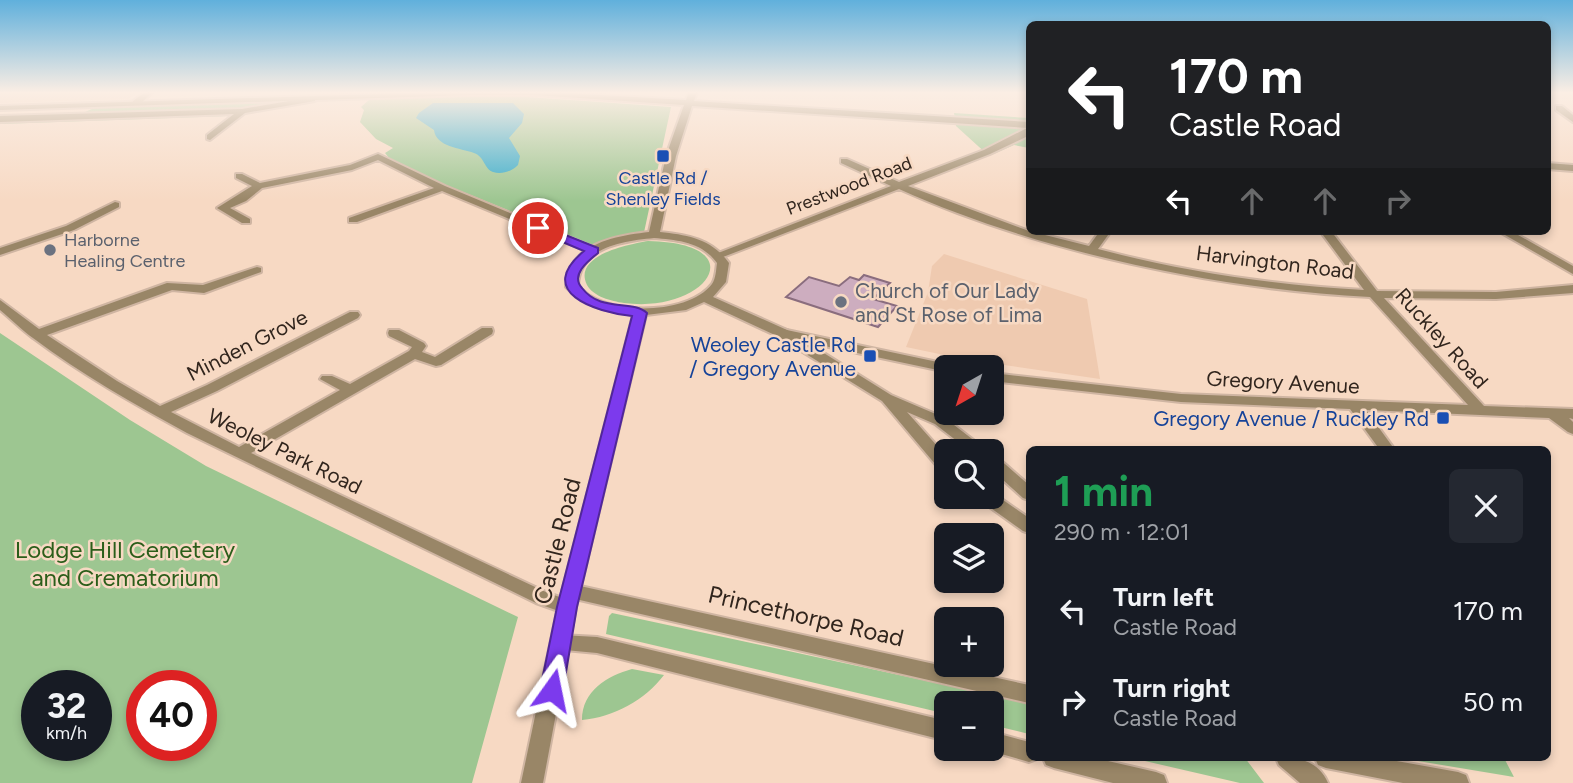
<!DOCTYPE html>
<meta charset="utf-8">
<style>
:root{--surface:#171b24;--page:#242831;--text:#f1f3f6;--muted:#9ea1a6}
body{margin:0;font-family:Figtree,sans-serif;background:var(--page);color:var(--text);height:100vh;display:flex;flex-direction:column;font-size:26px;white-space:nowrap}
*{box-sizing:border-box;margin:0}
p{font-size:23px;color:var(--muted)}
.icon{flex:none;width:38px;height:38px;fill:none;stroke:currentColor;stroke-width:2;stroke-linecap:round;stroke-linejoin:round}
.map{position:relative;flex:1;overflow:hidden}
.drawer{position:absolute;left:1026px;top:446px;width:525px;height:315px;display:flex;flex-direction:column;background:var(--surface);border-radius:10px;box-shadow:0 4px 10px #0003}
.drawer>*{flex:none}
.hud{position:absolute;left:1026px;top:21px;width:525px;height:214px;border-radius:10px;box-shadow:0 4px 10px #0003;background:#202124;color:#fff;overflow:hidden}
.needle{width:46px;rotate:219deg}
.buttons{position:absolute;left:934px;top:355px;display:grid;gap:14px}
.buttons a{display:grid;place-items:center;width:70px;height:70px;border-radius:10px;background:var(--surface);box-shadow:0 4px 10px #0003;font-size:35px}
.speed{position:absolute;left:21px;top:670px;display:flex;gap:14px;font-size:35px;font-weight:700;text-align:center}
.speed>*{display:grid;place-content:center;width:91px;height:91px;border-radius:50%;background:var(--surface);box-shadow:0 4px 10px #0003;line-height:1}
.speed small{font-size:18px;font-weight:400}
.speed .limit{border:10px solid #d22;background:#fff;color:#111}
.pin{position:absolute;display:grid;place-items:center;width:60px;height:60px;color:#fff;margin:-30px;border:4px solid #fff;border-radius:50%;box-shadow:0 2px 7px #0007}
.me{position:absolute;width:77px;margin:-38px;rotate:12deg;stroke-linejoin:round;filter:drop-shadow(0 0 5px #0008)}
.turn{display:flex;align-items:center;gap:24px;height:147px;padding:0 28px;font-size:32px}
.turn .icon{width:91px;height:91px;stroke-width:2.5}
.turn b{display:block;font-size:49px;line-height:60px}
.lanes{display:flex;align-items:center;height:66px;padding:0 28px;background:#0003;justify-content:center;gap:35px;direction:ltr}
.lanes .off{opacity:.35}
.round{display:grid;place-items:center;flex:none;width:74px;height:74px;border-radius:10px;background:var(--page)}
.summary{display:flex;align-items:center;justify-content:space-between;height:119px;padding:0 28px}
h1{font-size:42px;font-weight:700;line-height:52px;color:#1e9e55}
ul{padding:0;list-style:none}
li{display:flex;align-items:center;gap:21px;height:91px;padding:0 28px}
li div{flex:1}
li b{display:block;font-size:26px}
li em{font-style:normal}
.map>svg:first-child{display:block}
.built{fill:#efcab0}
.green{fill:#9dc691;fill-rule:evenodd}
.water{fill:#34abca}
.building{fill:#cdadbf;stroke:#8a6d7e;stroke-width:2}
.lines{fill:none;stroke-linecap:round;stroke-linejoin:round}
.minor-casing{stroke:#cfb5a2;stroke-width:4}
.tertiary-casing{stroke:#cfb5a2;stroke-width:4}
.minor{fill:#998667;fill-rule:evenodd}
.tertiary{fill:#998667;fill-rule:evenodd}
.route{fill:#7c3aed;stroke:#51269a;stroke-width:2}
.transit-dot{fill:#1a4fb4;stroke:#f7d9c3;stroke-width:2.5}
.worship-dot{fill:#6b7280;stroke:#f7d9c3;stroke-width:2.5}
.labels{text-anchor:middle;dominant-baseline:central;stroke-width:5;stroke-linejoin:round;paint-order:stroke}
.far-transit-label{font-size:18px;fill:#164399;stroke:#f7d9c3}
.far-street-label{font-size:18px;fill:#31251d;stroke:#f7d9c3}
.far-worship-label{font-size:18px;fill:#5b616d;stroke:#f7d9c3;text-anchor:start}
.street-label{font-size:21px;fill:#31251d;stroke:#f7d9c3}
.worship-label{font-size:21px;fill:#5b616d;stroke:#f7d9c3;text-anchor:start}
.transit-label{font-size:21px;fill:#164399;stroke:#f7d9c3;text-anchor:end}
.near-street-label{font-size:24px;fill:#31251d;stroke:#f7d9c3}
.near-park-label{font-size:24px;fill:#2b5e1a;stroke:#f7d9c3}
</style>
<div class="map">
<svg width="1573" height="783" viewBox="0 0 1573 783">
<rect width="100%" height="100%" fill="#f7d9c3"/>
<!-- built -->
<path class="built" d="M0,92H139L128,99L0,103Z
M944,254L1087,299L1100,379L963,359L906,347L928,292L932,266Z"/>
<!-- green -->
<path class="green" d="M464,95L528,97L671,107L643,237L599,246L591,244L394,164L385,153L393,148L376,139L360,122L364,110L361,107L369,100Z
M265,101L283,102L227,110L83,113L96,107Z
M227,113L230,116L0,124V121Z
M954,113L1029,118V148L1014,145L989,156L956,126Z
M648,241C757,243 706,314 624,303C611,301 594,297 587,285C572,255 630,244 648,241Z
M0,333L130,420L206,466L518,617L472,783H0ZM37,686H96V746H37ZM142,686H201V746H142Z
M612,613L1029,703V734L992,725V704H947V714L606,634L609,616Z
M632,669L664,675C645,700 614,717 582,720C582,691 607,676 632,669Z
M1132,758H1245L1264,783H1240Z
M1400,758H1504L1514,777Z"/>
<!-- water -->
<path class="water" d="M433,103H513L524,114L522,123L509,138L520,156L518,165C512,171 502,175 493,172C484,169 485,157 474,153C460,148 436,147 434,130L416,118L419,113Z"/>
<!-- building -->
<path class="building" d="M864,275L890,283L873,299L897,306L878,327L786,297L809,277L839,286L850,277L859,280Z"/>
<g class="lines">
<defs>
<path id="minor" d="M145,92H153L139,105H133V101Z
M312,97H315V101L245,113L210,140L207,139V135L234,114L0,122V116L242,109Z
M1556,106H1562L1573,115V122L1556,110Z
M1029,127L1028,136L990,154L908,186L1029,231L1089,246L1100,231H1111L1098,249C1184,272 1275,285 1364,290L1320,231H1331L1377,291L1496,292L1573,285V293L1496,299L1384,298L1484,406L1573,409V419L1569,418L1573,422V434L1568,432L1549,418L1366,410L1395,450H1380L1350,409L1181,402L992,381V373L1181,394L1468,405L1370,297C1217,289 1039,252 899,189L723,257H715L713,255L891,186L841,163V159H847L899,182L984,150Z
M378,154L445,186L599,250L597,252H589L442,191L357,222H349V218L434,188L378,160L352,170L262,188L246,201L230,208L250,219V223H242L217,208L252,186L236,178V174H242L260,183L350,165Z
M115,202L119,203V207L74,230L0,255V248L66,226Z
M1498,231H1511L1573,266V274Z
M257,267L261,268V272L204,293L172,290L47,335L117,381L160,406L207,385L350,312H358L360,315L358,318L217,391L171,412L239,447L340,390L320,379L322,376H332L350,384L409,351L412,347L389,336L388,333L389,330H399L424,343L426,346L422,352L435,357L482,328H492L493,331L492,334L441,365L436,366L415,359L251,453L548,593L574,602L576,607L574,612L567,614L536,603L187,433C134,404 81,374 33,338C23,331 11,319 0,310V300L39,329L167,283L203,285Z
M782,329L947,364L953,368H947V372L777,336L776,333L777,330Z
M571,584L1029,685V703L571,598L565,596L562,591L565,586Z
M561,635L597,637L947,721V741L597,653L554,649L551,643L554,637Z
M992,732L1029,742V758L1037,759L1029,762L984,749H992Z
M1043,758H1095L1156,772L1164,775L1167,783H1113L1054,768L1046,765Z
M1315,758H1380L1458,772L1466,775L1469,783H1403L1326,768L1318,765Z"/>
<path id="tertiary" d="M439,92H549L686,100L689,92H697L694,101L1029,122V128L692,106L676,156L660,232C688,235 712,239 729,263L726,282L713,297L787,330L891,395L945,418L989,452H971L935,424L907,412L947,457V472L941,471L882,401L777,336L704,302L686,310L646,315L576,607L543,783H521L558,607L633,315C608,311 584,307 566,287C568,244 614,236 649,232L666,156L684,105L534,95H469L0,110V106ZM654,238C678,240 702,242 717,263C716,270 716,278 712,284C690,313 620,315 590,296C586,294 582,289 578,286C579,247 623,241 654,238Z
M1547,163L1573,165V171L1547,169Z
M992,456L997,457L1029,485V500L1023,498L992,470Z
M993,493L1029,518V533L1023,531L981,501L979,497H992Z
M1276,758C1298,757 1318,760 1328,783H1300L1279,765Z"/>
</defs>
<!-- minor casing -->
<use href="#minor" class="minor-casing"/>
<!-- tertiary casing -->
<use href="#tertiary" class="tertiary-casing"/>
<!-- minor -->
<use href="#minor" class="minor"/>
<!-- tertiary -->
<use href="#tertiary" class="tertiary"/>
</g>
<!-- sky -->
<linearGradient id="sky" x2="0" y2="1"><stop stop-color="#60b0dc"/><stop offset="0.46" stop-color="#fbeee4"/><stop offset="1" stop-color="#fbeee4" stop-opacity="0"/></linearGradient>
<rect width="1573" height="201" fill="url(#sky)"/>
<!-- route -->
<path class="route" d="M538,224L598,248V253C588,261 570,275 582,288C601,313 632,299 647,313L577,607L563,690L560,697L552,700L544,697L540,690L557,607L632,316C595,312 534,292 584,251L534,230V225Z"/>
<!-- markers -->
<g class="transit-dot">
<rect x="656" y="149" width="14" height="14" rx="3.5"/>
<rect x="863" y="349" width="14" height="14" rx="3.5"/>
<rect x="1436" y="411" width="14" height="14" rx="3.5"/>
</g>
<g class="worship-dot">
<circle cx="50" cy="250" r="7"/>
<circle cx="841" cy="302" r="7"/>
</g>
<g class="labels">
<!-- far-transit labels -->
<g class="far-transit-label">
<text x="663" y="178">Castle Rd /<tspan x="663" dy="21">Shenley Fields</tspan></text>
</g>
<!-- far-street labels -->
<g class="far-street-label">
<text transform="translate(849 186) rotate(-21)">Prestwood Road</text>
</g>
<!-- far-worship labels -->
<g class="far-worship-label">
<text x="64" y="240">Harborne<tspan x="64" dy="21">Healing Centre</tspan></text>
</g>
<!-- street labels -->
<g class="street-label">
<text transform="translate(1275 262) rotate(7)">Harvington Road</text>
<text transform="translate(1442 338) rotate(48)">Ruckley Road</text>
<text transform="translate(247 345) rotate(-27)">Minden Grove</text>
<text transform="translate(1283 382) rotate(3)">Gregory Avenue</text>
<text transform="translate(285 451) rotate(26)">Weoley Park Road</text>
</g>
<!-- worship labels -->
<g class="worship-label">
<text x="855" y="290">Church of Our Lady<tspan x="855" dy="24">and St Rose of Lima</tspan></text>
</g>
<!-- transit labels -->
<g class="transit-label">
<text x="856" y="344">Weoley Castle Rd<tspan x="856" dy="24">/ Gregory Avenue</tspan></text>
<text x="1429" y="418">Gregory Avenue / Ruckley Rd</text>
</g>
<!-- near-street labels -->
<g class="near-street-label">
<text transform="translate(557 541) rotate(-76)">Castle Road</text>
<text transform="translate(806 616) rotate(13)">Princethorpe Road</text>
</g>
<!-- near-park labels -->
<g class="near-park-label">
<text x="125" y="549">Lodge Hill Cemetery<tspan x="125" dy="28">and Crematorium</tspan></text>
</g>
</g>
</svg>
<div class="buttons">
<a><svg class="needle" viewBox="-14 -14 28 28"><path d="M0-13l5 13h-10z" fill="#e53935"/><path d="M0 13l5-13h-10z" fill="#9ea1a6"/></svg></a>
<a><svg class="icon" aria-label="search" viewBox="0 0 24 24"><circle cx="10" cy="10" r="6"/><path d="M15 15l6 6"/></svg></a>
<a><svg class="icon" aria-label="layers" viewBox="0 0 24 24"><path d="M12 4l9 5-9 5-9-5zM3 14l9 5 9-5"/></svg></a>
<a>+</a>
<a>−</a>
</div>
<div class="speed"><div>32<small>km/h</small></div><div class="limit">40</div></div>
<div class="pin" style="left:538px;top:228px;background:#d93025"><svg class="icon" aria-label="arrive" viewBox="0 0 24 24"><path d="M6 21V4h12l-3 4 3 4H6"/></svg></div>
<svg class="me" style="left:552px;top:690px" viewBox="-20 -20 40 40"><path d="M0-17L14 15 0 8-14 15z" fill="#7c3aed" stroke="#fff" stroke-width="4"/></svg>
<div class="hud">
<div class="turn"><svg class="icon" aria-label="left" viewBox="0 0 24 24"><path d="M17 20v-9H6M10 6l-5 5 5 5"/></svg><div><b>170 m</b>Castle Road</div></div>
<div class="lanes"><svg class="icon" aria-label="left" viewBox="0 0 24 24"><path d="M17 20v-9H6M10 6l-5 5 5 5"/></svg><svg class="icon off" aria-label="ahead" viewBox="0 0 24 24"><path d="M12 20V5M6 11l6-6 6 6"/></svg><svg class="icon off" aria-label="ahead" viewBox="0 0 24 24"><path d="M12 20V5M6 11l6-6 6 6"/></svg><svg class="icon off" aria-label="right" viewBox="0 0 24 24"><path d="M7 20v-9h11M14 6l5 5-5 5"/></svg></div>
</div>
<section class="drawer">
<div class="summary"><div><h1>1 min</h1><p>290 m · 12:01</p></div><a class="round"><svg class="icon" aria-label="close" viewBox="0 0 24 24"><path d="M6 6l12 12M18 6L6 18"/></svg></a></div>
<ul>
<li><svg class="icon" aria-label="left" viewBox="0 0 24 24"><path d="M17 20v-9H6M10 6l-5 5 5 5"/></svg><div><b>Turn left</b><p>Castle Road</p></div><em>170 m</em></li>
<li><svg class="icon" aria-label="right" viewBox="0 0 24 24"><path d="M7 20v-9h11M14 6l5 5-5 5"/></svg><div><b>Turn right</b><p>Castle Road</p></div><em>50 m</em></li>
</ul>
</section>
</div>
